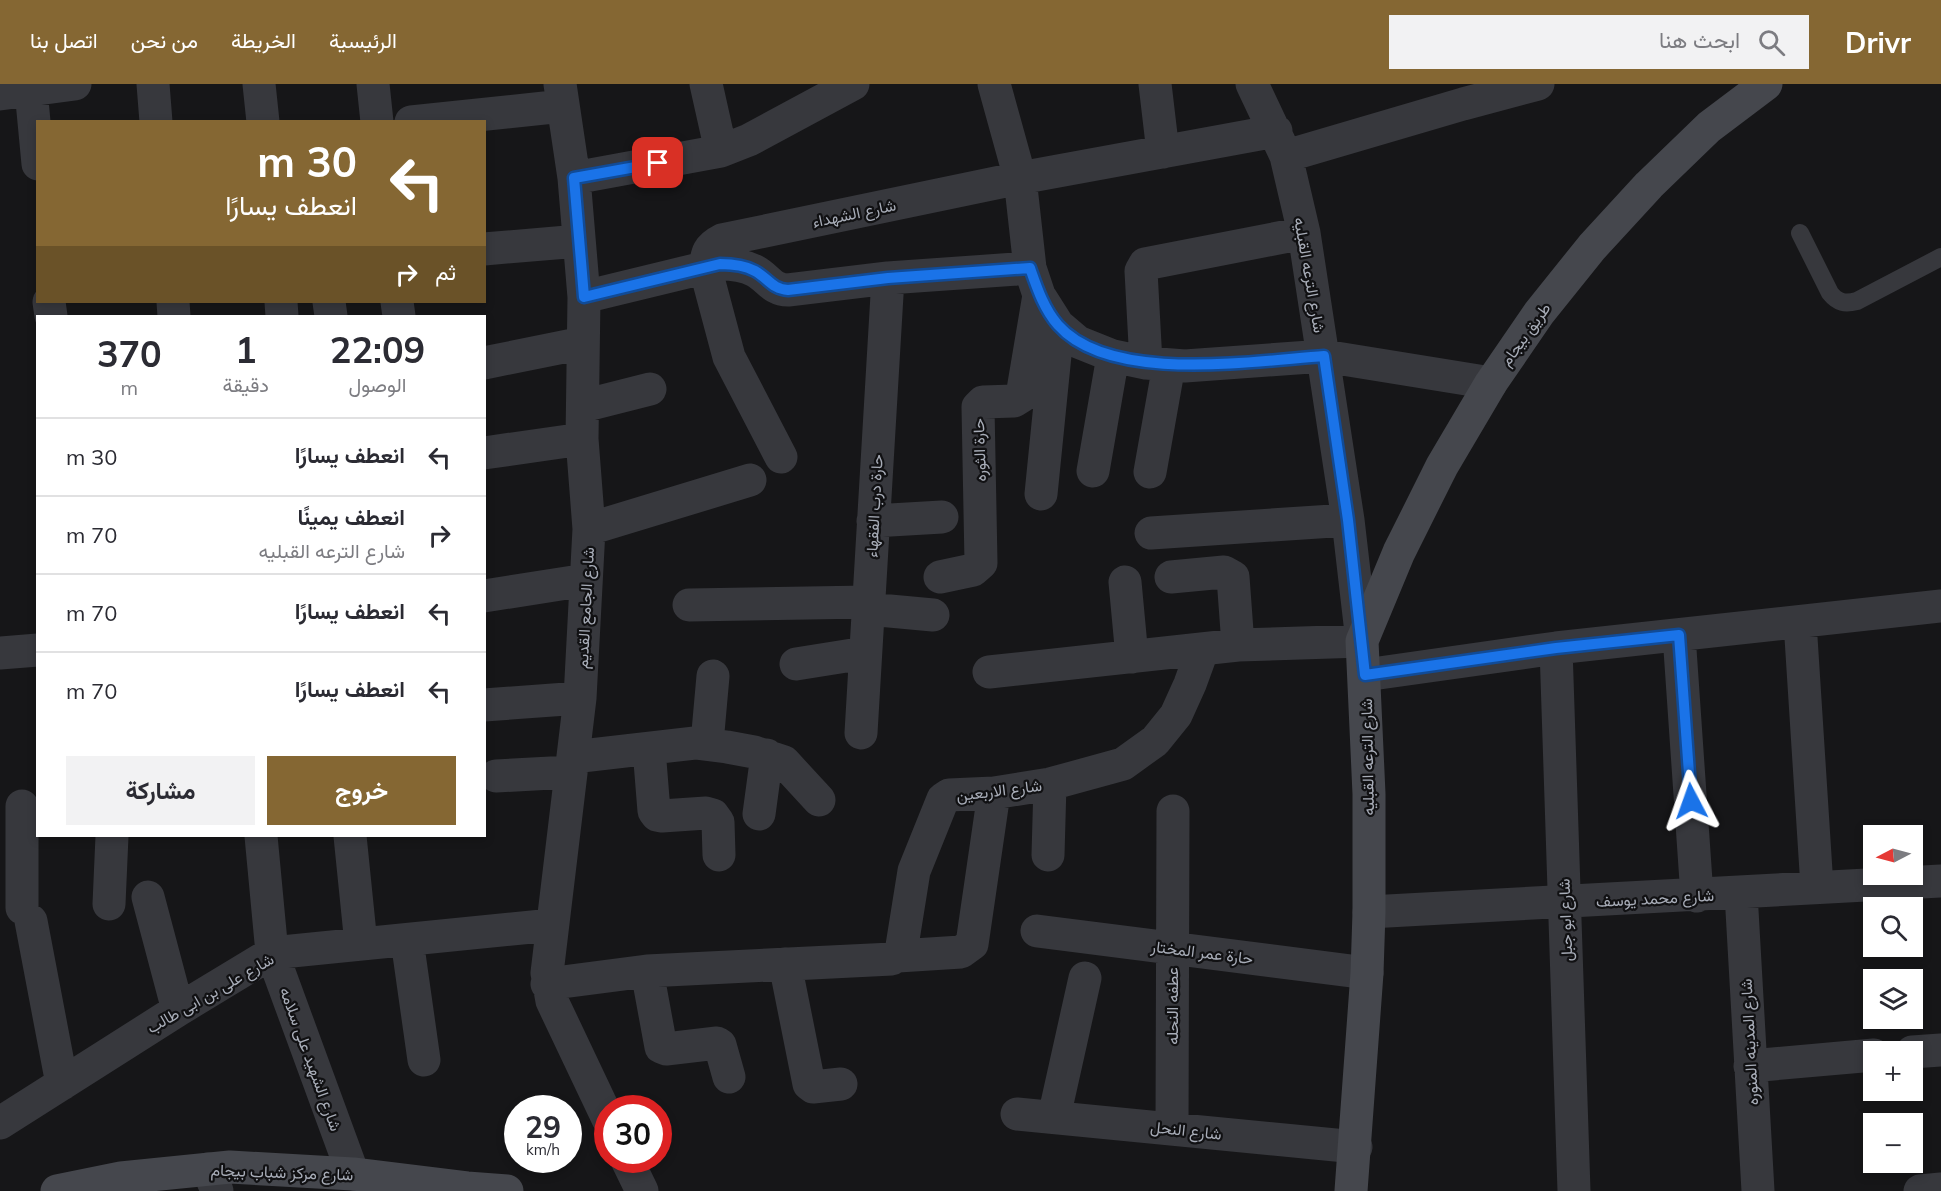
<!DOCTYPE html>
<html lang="ar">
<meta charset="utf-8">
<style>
:root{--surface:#fff;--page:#f2f2f3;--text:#2b2b33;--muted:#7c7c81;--line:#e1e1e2;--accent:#856733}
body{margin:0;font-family:Mulish,Vazirmatn,sans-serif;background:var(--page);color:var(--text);direction:rtl;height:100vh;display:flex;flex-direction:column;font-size:22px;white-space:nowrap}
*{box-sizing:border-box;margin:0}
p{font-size:20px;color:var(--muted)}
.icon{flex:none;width:33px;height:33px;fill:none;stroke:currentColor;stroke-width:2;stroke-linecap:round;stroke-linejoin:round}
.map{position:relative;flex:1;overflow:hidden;direction:ltr}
.drawer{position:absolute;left:36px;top:231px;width:450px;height:522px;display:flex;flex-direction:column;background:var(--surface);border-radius:0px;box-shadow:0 3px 9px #0003;direction:rtl}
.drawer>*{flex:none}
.top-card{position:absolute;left:36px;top:36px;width:450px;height:183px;border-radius:0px;box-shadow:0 3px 9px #0003;direction:rtl;background:#856733;color:#fff;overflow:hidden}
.needle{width:39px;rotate:264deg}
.controls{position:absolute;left:1863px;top:741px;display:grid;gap:12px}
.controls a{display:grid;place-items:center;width:60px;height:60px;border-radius:0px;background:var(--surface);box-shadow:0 3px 9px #0003;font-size:30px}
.speed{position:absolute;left:504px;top:1011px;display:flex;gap:12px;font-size:30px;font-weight:700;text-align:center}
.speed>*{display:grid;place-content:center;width:78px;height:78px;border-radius:50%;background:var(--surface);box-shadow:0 3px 9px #0003;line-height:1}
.speed small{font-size:15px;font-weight:400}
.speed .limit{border:9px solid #d22;background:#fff;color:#111}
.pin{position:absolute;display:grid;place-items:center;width:51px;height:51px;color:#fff;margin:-26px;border-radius:12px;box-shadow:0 3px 9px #0006}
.me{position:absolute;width:66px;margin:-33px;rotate:356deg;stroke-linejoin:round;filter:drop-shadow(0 0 4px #0008)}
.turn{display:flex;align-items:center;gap:21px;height:126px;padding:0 30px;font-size:27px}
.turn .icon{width:78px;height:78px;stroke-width:2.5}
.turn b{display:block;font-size:42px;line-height:51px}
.then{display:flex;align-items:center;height:57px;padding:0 30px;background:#0003;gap:12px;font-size:22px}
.eta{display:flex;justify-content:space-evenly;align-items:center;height:102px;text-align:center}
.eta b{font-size:36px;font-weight:700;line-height:42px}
.cta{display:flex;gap:12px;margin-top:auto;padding:12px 30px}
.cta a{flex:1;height:69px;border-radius:0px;background:var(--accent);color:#fff;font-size:24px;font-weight:700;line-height:69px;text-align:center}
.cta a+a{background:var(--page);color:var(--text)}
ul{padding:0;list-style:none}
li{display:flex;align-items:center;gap:18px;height:78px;padding:0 30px;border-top:2px solid var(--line)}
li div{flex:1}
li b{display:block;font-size:22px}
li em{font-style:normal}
header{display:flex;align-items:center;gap:36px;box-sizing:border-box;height:84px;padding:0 30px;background:var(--accent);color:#fff}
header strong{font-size:28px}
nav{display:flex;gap:33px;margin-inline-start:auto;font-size:21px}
.search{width:420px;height:54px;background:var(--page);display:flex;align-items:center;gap:15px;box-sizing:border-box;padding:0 21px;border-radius:0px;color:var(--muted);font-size:22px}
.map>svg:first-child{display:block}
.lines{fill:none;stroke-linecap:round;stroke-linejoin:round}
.service{stroke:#37383d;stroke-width:18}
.minor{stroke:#37383d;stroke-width:33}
.secondary{stroke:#45474d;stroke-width:33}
.route-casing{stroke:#114b97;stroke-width:15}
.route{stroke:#1a73e8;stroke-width:10}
.labels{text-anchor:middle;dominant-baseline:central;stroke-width:4.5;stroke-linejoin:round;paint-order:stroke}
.street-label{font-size:16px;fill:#a8adb8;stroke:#111113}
</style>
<header>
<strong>Drivr</strong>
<div class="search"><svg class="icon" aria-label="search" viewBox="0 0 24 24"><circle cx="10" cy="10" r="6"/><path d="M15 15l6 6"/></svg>ابحث هنا</div>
<nav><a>الرئيسية</a><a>الخريطة</a><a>من نحن</a><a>اتصل بنا</a></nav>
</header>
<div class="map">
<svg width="1941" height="1107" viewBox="0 0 1941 1107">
<rect width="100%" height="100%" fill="#161618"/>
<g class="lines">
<!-- service -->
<path class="service" d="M1800,149L1830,209C1838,219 1845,220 1857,217L1941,173"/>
<!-- minor -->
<path class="minor" d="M153,0L156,38
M259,0L263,38
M373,0L377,38
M560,0L574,94L584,213L582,355L589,445L580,614L547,889L552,917L608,1035
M706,0L721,67
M994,0L1020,94L1030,184
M1155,0L1163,68
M31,6L38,80
M0,10L75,0
M411,38L563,22
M1286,72L1463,20L1538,0
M574,94L721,67L749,56L853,0
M484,165L579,157
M584,213L720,180C732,180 744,181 755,187C768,194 772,206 788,206L888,194L1030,184L1039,211L1058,241L1078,258L1113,272L1146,279L1185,282L1324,272L1491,299
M49,218L51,232
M173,218L174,232
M281,218L282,232
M329,218L331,232
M397,218L399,232
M484,279L583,259
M1146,279L1141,187L1145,180L1304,149
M583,322L650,305
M484,369L582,355
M781,373L729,273L705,183C707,169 708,163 722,156L1020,94L1276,47
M1093,387L1113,272
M1150,388L1169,281
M1041,410L1058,241
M873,437L942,433
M589,445L750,396
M1151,449L1348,436
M940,493L973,486L981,479L978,323L983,318L1014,317L1022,312L1039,211
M1171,493L1224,488L1233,493L1238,561
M1125,498L1132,573
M484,512L586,496
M689,521L868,518
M868,525L933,531
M1800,538L1817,803
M1679,551L1697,812
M1556,564L1574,1107
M0,569L38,566
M796,580L865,569
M989,588L1238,561L1362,557L1348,436L1304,149L1286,72L1252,0
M1365,591L1556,564L1941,522
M484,621L580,614
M861,649L888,194
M707,659L713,592
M649,665L654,727L657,731L662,732L706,729L713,731L718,738L719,771
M573,673L695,659L727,663L754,668L784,678L819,716
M496,692L570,688
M22,722V824
M759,730L767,671
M261,752L272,869L353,1090
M350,752L361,860
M1048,771L1050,700
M1741,809L1758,1107
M148,813L178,926
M109,820L112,752
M1369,828L1941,797
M31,837L62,1000
M1037,847L1367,889
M407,856L424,976
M898,872L961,868L972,860L994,709
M785,880L809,1000L813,1003L841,1000
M647,887L661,963L666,965L717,959L720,961L729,993
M547,900L647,887L892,875L901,868L914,787L943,715L949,711L994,709L1050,700L1123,680L1155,657L1176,631L1190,600L1202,567
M1912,968L1941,966
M1750,982L1874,971
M1017,1030L1356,1063
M1054,1033L1085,894
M0,1039L178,926L272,869L552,841
M1172,1045L1173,727
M627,1076L642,1107
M208,1085L217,1107
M1920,1107L1941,1105"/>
<!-- secondary -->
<path class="secondary" d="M57,1107L121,1094L230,1083L353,1090L467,1104L507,1107
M1351,1107L1367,889L1369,828V710L1362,557L1399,468L1442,382L1491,299L1539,229L1592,163L1649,101L1709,43L1766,0"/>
</g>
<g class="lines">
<defs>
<path id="route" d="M658,79L574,94L584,213L720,180C732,180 744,181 755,187C768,194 772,205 788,206L888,194L1030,184C1037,204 1044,225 1058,241C1110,300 1253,277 1324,272L1348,436L1365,591L1556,564L1679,551L1691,717"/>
</defs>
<!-- route casing -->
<use href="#route" class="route-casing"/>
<!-- route -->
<use href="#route" class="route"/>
</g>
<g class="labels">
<!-- street labels -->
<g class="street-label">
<text transform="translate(854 129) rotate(-12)">شارع الشهداء</text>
<text transform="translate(1310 191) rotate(80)">شارع الترعه القبليه</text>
<text transform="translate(1525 250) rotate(-54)">طريق بيجام</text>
<text transform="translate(979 366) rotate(-92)">حارة الثوره</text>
<text transform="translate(874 422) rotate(-87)">حارة درب الفقهاء</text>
<text transform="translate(585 524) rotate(-87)">شارع الجامع القديم</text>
<text transform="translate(1367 673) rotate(-91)">شارع الترعه القبليه</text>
<text transform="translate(999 706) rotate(-7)">شارع الاربعين</text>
<text transform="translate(1655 814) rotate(-3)">شارع محمد يوسف</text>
<text transform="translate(1565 836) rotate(-92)">شارع ابو جبل</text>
<text transform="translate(1202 868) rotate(7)">حارة عمر المختار</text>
<text transform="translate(210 909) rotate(-30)">شارع على بن ابى طالب</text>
<text transform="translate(1172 922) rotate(-90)">عطفه النحله</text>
<text transform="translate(1749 958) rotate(-93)">شارع المدينه المنوره</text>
<text transform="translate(311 975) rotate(70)">شارع الشهيد على سلامه</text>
<text transform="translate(1186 1046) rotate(6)">شارع النحل</text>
<text transform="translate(282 1088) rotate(2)">شارع مركز شباب بيجام</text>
</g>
</g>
</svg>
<div class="controls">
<a><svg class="needle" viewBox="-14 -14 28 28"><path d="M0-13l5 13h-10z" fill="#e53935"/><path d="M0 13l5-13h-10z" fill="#7c7c81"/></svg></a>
<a><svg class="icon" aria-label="search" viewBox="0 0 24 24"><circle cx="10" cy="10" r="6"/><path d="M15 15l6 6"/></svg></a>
<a><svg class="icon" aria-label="layers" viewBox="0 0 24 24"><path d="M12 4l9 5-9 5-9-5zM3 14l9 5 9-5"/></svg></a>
<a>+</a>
<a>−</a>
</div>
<div class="speed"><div>29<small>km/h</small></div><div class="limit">30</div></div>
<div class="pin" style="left:658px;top:79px;background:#d93025"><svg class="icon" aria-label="arrive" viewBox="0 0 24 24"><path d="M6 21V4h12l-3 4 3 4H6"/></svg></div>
<svg class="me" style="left:1691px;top:717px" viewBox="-20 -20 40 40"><path d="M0-17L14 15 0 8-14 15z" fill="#1a73e8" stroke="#fff" stroke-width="4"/></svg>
<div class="top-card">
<div class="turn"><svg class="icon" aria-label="left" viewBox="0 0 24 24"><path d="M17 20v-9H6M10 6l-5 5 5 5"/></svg><div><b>30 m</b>انعطف يسارًا</div></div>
<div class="then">ثم<svg class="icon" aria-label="right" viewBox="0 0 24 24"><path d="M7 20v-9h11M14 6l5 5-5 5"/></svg></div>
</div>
<section class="drawer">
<div class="eta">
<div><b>22:09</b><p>الوصول</p></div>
<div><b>1</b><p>دقيقة</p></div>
<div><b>370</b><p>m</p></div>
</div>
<ul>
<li><svg class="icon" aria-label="left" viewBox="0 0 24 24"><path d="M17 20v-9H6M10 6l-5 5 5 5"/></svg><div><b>انعطف يسارًا</b></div><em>30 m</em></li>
<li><svg class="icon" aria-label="right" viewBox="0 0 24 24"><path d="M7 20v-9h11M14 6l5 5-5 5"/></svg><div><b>انعطف يمينًا</b><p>شارع الترعه القبليه</p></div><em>70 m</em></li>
<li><svg class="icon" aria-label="left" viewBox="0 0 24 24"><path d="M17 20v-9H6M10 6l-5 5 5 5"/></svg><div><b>انعطف يسارًا</b></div><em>70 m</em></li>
<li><svg class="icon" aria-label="left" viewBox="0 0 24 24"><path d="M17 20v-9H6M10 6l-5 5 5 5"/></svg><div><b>انعطف يسارًا</b></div><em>70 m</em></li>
</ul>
<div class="cta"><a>خروج</a><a>مشاركة</a></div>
</section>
</div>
